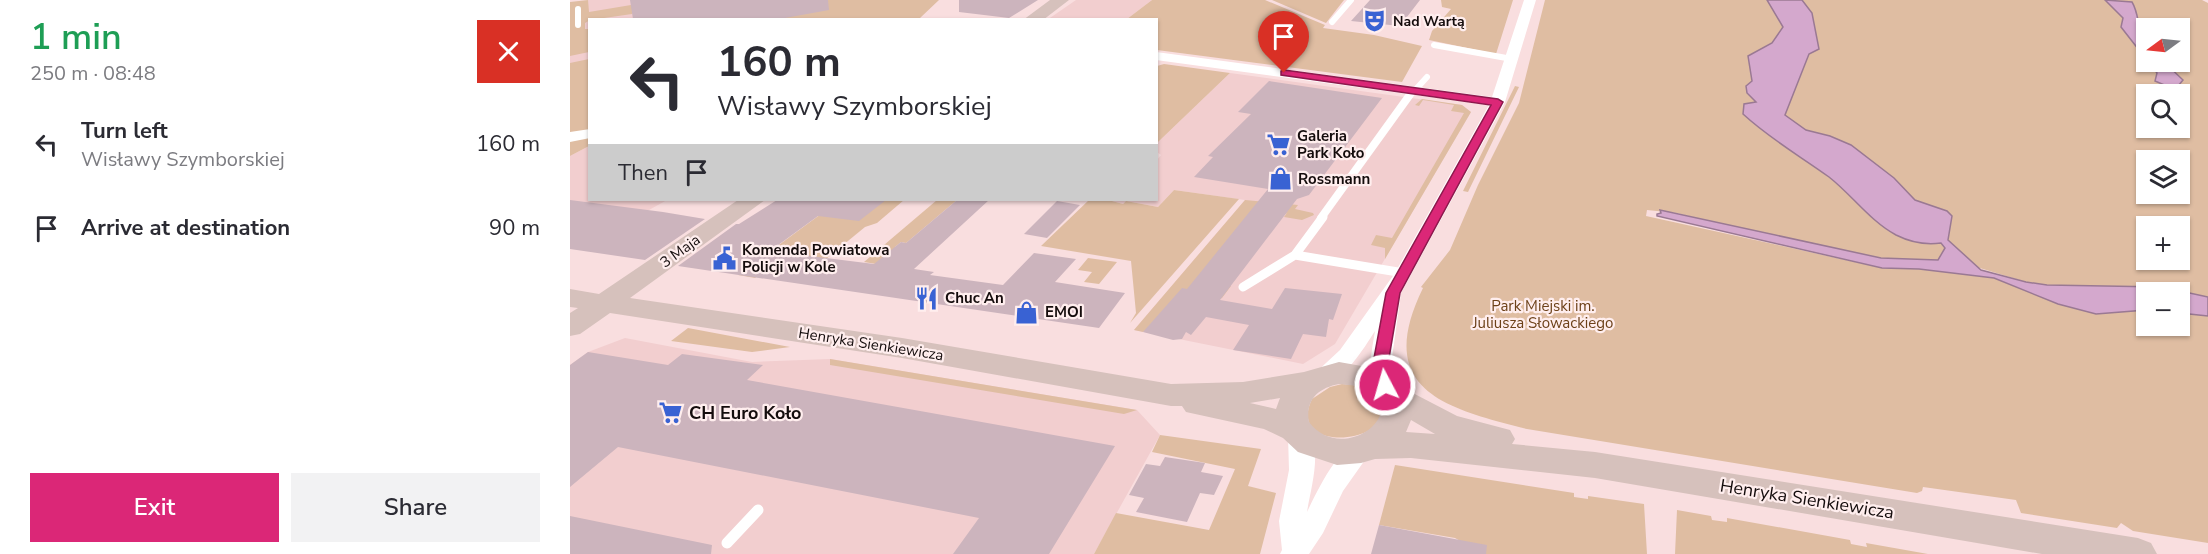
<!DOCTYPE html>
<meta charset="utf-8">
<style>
:root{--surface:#fff;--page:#f2f2f3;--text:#2b2b33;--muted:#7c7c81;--accent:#db2777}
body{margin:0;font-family:"Nunito Sans",sans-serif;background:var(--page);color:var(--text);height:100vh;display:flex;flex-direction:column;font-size:22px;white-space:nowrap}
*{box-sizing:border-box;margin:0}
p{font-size:20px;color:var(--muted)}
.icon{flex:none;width:33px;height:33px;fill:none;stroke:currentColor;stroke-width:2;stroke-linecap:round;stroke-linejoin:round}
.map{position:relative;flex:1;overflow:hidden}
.details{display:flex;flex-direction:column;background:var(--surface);width:570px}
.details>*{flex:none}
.top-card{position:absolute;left:18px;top:18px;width:570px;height:183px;border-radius:0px;box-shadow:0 2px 4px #0004;background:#fff;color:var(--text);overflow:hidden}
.needle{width:39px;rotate:255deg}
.tools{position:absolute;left:1566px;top:18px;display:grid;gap:12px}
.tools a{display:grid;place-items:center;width:54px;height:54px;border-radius:0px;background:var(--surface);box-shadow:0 2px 4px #0004;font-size:30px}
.pin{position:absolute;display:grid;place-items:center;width:51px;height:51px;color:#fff;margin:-62px -26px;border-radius:50% 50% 50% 0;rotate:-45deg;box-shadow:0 0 6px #0007}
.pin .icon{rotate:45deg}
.me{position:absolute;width:66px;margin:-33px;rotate:354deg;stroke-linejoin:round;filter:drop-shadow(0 0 4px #0008)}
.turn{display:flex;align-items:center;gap:21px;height:126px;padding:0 30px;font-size:27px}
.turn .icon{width:78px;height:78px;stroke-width:2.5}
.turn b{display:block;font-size:42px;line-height:51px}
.then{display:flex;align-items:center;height:57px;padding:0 30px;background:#0003;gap:12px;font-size:22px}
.round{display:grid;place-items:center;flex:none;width:63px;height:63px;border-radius:0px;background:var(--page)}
.head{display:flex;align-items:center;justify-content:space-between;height:102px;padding:0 30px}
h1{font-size:36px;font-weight:600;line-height:45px;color:#1e9e55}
.cta{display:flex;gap:12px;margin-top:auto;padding:12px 30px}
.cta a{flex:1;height:69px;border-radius:0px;background:var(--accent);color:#fff;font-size:24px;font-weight:600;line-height:69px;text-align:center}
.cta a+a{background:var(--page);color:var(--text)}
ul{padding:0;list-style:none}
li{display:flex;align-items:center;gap:18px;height:84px;padding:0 30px}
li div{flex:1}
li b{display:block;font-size:22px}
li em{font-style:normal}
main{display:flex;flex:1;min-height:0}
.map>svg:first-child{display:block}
.built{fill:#f2cecf}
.green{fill:#dfbda2;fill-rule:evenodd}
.water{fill:#d4a8cd;stroke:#9a7993;stroke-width:1.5}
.building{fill:#ccb4bd}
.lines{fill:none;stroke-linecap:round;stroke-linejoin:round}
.lane-far3{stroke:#fff;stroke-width:6}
.lane-far2{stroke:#fff;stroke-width:8}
.lane-far1{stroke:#fff;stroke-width:9}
.lane{stroke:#fff;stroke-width:11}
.street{fill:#fff;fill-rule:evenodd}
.secondary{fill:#d6c1bc;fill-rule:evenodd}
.route{fill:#db2777;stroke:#8e194d;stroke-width:1.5}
.labels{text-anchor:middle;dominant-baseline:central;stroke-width:4.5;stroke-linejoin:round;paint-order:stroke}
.far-poi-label{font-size:14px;font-weight:bold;fill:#140c0c;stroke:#fee;text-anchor:start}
.poi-label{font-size:15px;font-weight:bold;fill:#140c0c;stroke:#fee;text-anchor:start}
.street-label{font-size:15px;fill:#140c0c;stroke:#fee}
.park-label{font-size:15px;fill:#6d4119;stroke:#fee}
.near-poi-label{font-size:18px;font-weight:bold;fill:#140c0c;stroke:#fee;text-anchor:start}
.near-street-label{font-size:18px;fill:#140c0c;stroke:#fee}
</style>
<main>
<section class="details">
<div class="head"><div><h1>1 min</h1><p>250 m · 08:48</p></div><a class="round" style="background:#d93025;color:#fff"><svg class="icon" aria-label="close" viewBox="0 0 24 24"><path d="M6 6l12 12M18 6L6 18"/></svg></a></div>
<ul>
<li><svg class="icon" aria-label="left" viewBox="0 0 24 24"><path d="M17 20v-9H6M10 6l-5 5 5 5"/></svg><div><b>Turn left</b><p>Wisławy Szymborskiej</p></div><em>160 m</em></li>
<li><svg class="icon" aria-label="arrive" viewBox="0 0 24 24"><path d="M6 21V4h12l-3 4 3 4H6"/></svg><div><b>Arrive at destination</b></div><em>90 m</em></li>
</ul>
<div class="cta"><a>Exit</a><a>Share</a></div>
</section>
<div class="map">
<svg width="1638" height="554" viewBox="0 0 1638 554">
<rect width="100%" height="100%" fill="#f9dedf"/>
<!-- built -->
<path class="built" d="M18,0H133L136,19L20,20L19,65L0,70V33L14,25V13L18,12Z
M506,0H582L557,19L477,20Z
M660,73L892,105L901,112L765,344L733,364L564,330L675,200L604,190L588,207L556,201L553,204L542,201L586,200L587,160L591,155L587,152V143Z
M19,146L20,200H97L79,210L0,240V156Z
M55,338L182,362L260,359L567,410L590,435L524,554H0V365L18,352Z"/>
<!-- green -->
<path class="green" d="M18,0L19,12L67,4L62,14L20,20L15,23V29H19V52L0,56V2Z
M133,0H369L350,18L357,20L136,19Z
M582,0H695L755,25L753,28L804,35L852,46L832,82L587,50L586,20L557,19Z
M702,0H774L756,23Z
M871,0H943L926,54L859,40L862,31L881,9L872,7Z
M975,0H1632L1638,3V297L1592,287L1477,285L1456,282L1390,262L1311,258L1174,230L1107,213L1077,210L1076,216L1312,268L1349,269L1424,278L1488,304L1576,310V326H1610V313L1638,316V543L1563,531L1551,523L1547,528L1451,513L1446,500L1353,487L1352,491L1347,493L957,429C875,408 803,390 853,288L851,287L880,250L908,185L949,103ZM1576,28H1610V62H1576ZM1576,94H1610V128H1576ZM1576,160H1610V194H1576ZM1576,226H1610V260H1576Z
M19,59V146L0,156V63Z
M594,64L660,73L587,143V66Z
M945,86L949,87L898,192L893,191Z
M852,99L892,105L901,112L815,259V248L801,245L806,235L822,238L894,113L881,111L884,105L853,100L849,106L845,105Z
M604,190L669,199L560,323L566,313L561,261L471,246L519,200H543L542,201L553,204L556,201L588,207Z
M270,200H334L307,223L295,227L256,259L218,253L185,278L168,275Z
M367,200H387L336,243L331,242L325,247L324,267L294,262Z
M675,200L728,205L725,209L743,213L744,215L732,220L714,217L717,213L627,278L661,286L652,298L573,332L564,330Z
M518,258L547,262L529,284L514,282L522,272L508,270Z
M118,328L220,347L182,352L101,341Z
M260,359L567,410L554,414L260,365Z
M772,384C786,385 802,387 809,400C834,443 714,457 742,399L760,387Z
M590,435L691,449L678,486L706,493L690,554H524L546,513L639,530L665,469L582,452Z
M825,465L1004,493V497L1018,499V496L1074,504L1077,554H913L885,538L809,525Z
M1107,510L1141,516L1142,520L1157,522V518L1280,540L1281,544L1297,547L1296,543L1358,554H1105Z"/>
<!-- water -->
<path class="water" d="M1197,0H1232L1242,13L1249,49L1239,54L1215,115L1236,130L1260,136L1281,145L1324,178L1345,200L1377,211L1382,216L1378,240L1411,270L1456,282L1477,285L1592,287L1638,297V316L1610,313V292H1576V310L1526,314L1488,304L1424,278L1349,269L1312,268L1087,216V214L1091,213L1090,210L1311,258L1368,260L1375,248L1371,243C1357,245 1340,242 1326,235C1300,221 1282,195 1259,177C1230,156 1200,139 1173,114L1174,104L1186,102L1177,93L1176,86L1182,81L1178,56L1202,43L1213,27Z
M1535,0L1562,2C1570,15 1567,32 1576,42V59L1551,27L1553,18Z
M1578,62H1594L1613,80L1608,86L1599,87L1585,81L1587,73Z"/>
<!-- building -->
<path class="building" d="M60,0H258L259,10L204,20L63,19Z
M389,0H468L439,18L389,12Z
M800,0H850L830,26L781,21Z
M699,81L812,98L739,195L727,199L650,300L702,309L715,288L772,294L763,320L759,319L756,337L733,334L721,359L663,350L679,325L636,317L621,335L616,332L612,339L603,340L573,332L612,288L617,289L698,189L624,177L643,157L638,156L681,114L668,112Z
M0,200L93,212L135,219L75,260L0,249Z
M207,200H316L289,221L248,216L200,251L304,264L331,242L336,243L387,200H419L344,269L364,272L360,275L433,285L464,253L506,259L485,282L555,293L529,328L108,266L166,224H169Z
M487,201L510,205L477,238L454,234Z
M18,352L98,365L112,354L193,365L177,380L545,446L479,554H383L409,518L48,447L0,487V365Z
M595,457L635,463L631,472L653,476L644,495L630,493L617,522L566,512L574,498L559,495L576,464L590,466Z
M0,516L142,545L141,554H0Z
M809,525L917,545L916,554H801Z"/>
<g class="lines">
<!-- lane-far3 -->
<path class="lane-far3" d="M8,9V25
M762,22L781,0
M864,45L942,59
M838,98L857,77"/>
<!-- lane-far2 -->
<path class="lane-far2" d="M751,218L839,96"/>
<!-- lane-far1 -->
<path class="lane-far1" d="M725,255L834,273
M673,287L725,255L753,217"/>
<!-- lane -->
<path class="lane" d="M157,543L188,510"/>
<!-- street -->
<path class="street" d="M954,0H966L935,102L831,293L822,358L826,385L823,391L815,393L807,391C796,373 802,350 805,331C793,349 771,389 745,381L742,376L770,350L825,273L919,105L586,60V52L922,97Z
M20,129V138L0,142V132Z
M730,427L739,430C752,453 741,487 737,512C747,492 772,435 799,443L802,450L773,491L753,533L739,554H710L712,550L709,521L719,470L718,436L721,430Z"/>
<!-- secondary -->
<path class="secondary" d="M480,0H499L473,20H453Z
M168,200H195L60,298L332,338L601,384L673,382L734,372L769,362L814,370L833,383L837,390L887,416L940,430L945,439L942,444L1025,452L1568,538L1581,543L1587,554H1472L1025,478L841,458L805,459L791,463L767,465L728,452L713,438L694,429L616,412L612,406H601L332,358L40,313L10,334L0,336V313L8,308L0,307V289L29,294ZM769,384C777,385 789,385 796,389C842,412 772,466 739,422C735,400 748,388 769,384ZM710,398L706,409L680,403ZM841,420L865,434L836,432Z"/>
</g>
<!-- route -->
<path class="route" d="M714,70L928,99L933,102L830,293L819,358L823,385L821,389H810L804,358L816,293L921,105L711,75V71Z"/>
<!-- icons -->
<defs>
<symbol id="theatre-bare" viewBox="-9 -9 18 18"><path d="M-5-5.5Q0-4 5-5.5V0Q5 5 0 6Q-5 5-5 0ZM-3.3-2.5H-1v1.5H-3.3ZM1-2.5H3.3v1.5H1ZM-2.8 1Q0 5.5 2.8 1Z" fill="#3962d3" stroke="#fee" stroke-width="2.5" paint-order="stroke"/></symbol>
<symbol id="supermarket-bare" viewBox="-9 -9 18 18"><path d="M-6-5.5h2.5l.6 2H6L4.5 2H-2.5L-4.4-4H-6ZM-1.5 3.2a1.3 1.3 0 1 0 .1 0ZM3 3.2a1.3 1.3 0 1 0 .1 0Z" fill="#3962d3" stroke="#fee" stroke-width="2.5" paint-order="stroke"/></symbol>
<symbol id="shop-bare" viewBox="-9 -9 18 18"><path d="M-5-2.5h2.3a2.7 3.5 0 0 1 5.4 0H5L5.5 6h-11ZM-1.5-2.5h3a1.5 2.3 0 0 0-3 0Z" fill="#3962d3" stroke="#fee" stroke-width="2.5" paint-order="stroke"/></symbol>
<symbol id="civic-bare" viewBox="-9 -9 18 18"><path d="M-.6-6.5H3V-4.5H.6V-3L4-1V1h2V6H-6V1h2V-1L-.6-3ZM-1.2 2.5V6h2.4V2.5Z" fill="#3962d3" stroke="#fee" stroke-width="2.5" paint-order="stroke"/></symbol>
<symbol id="restaurant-bare" viewBox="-9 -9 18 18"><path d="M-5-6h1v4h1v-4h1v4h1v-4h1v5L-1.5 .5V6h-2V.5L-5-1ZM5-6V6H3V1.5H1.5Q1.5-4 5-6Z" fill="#3962d3" stroke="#fee" stroke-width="2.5" paint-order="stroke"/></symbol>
</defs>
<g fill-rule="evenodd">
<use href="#theatre-bare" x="788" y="4" width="33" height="33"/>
<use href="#supermarket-bare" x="692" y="128" width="33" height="33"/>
<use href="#shop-bare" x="694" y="162" width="33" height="33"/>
<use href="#civic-bare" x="138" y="242" width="33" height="33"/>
<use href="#restaurant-bare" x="340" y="282" width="33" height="33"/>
<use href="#shop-bare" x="440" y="296" width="33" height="33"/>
<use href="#supermarket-bare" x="84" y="396" width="33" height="33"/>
</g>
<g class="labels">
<!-- far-poi labels -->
<g class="far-poi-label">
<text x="823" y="21">Nad Wartą</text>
</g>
<!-- poi labels -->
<g class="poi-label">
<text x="727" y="136">Galeria<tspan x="727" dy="17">Park Koło</tspan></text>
<text x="728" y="179">Rossmann</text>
<text x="172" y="250">Komenda Powiatowa<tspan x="172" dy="17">Policji w Kole</tspan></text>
<text x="375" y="298">Chuc An</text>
<text x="475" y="312">EMOI</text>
</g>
<!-- street labels -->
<g class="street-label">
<text transform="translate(110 251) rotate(-36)">3 Maja</text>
<text transform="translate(301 344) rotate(9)">Henryka Sienkiewicza</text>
</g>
<!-- park labels -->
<g class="park-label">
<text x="973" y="306">Park Miejski im.<tspan x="973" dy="17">Juliusza Słowackiego</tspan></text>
</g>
<!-- near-poi labels -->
<g class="near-poi-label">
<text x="119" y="413">CH Euro Koło</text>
</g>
<!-- near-street labels -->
<g class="near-street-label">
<text transform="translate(1237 499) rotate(9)">Henryka Sienkiewicza</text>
</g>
</g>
</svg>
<div class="tools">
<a><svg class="needle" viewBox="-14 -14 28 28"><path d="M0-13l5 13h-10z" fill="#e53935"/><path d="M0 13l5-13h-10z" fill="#7c7c81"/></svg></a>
<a><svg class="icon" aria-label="search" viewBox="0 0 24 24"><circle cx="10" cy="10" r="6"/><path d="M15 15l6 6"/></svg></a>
<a><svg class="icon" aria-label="layers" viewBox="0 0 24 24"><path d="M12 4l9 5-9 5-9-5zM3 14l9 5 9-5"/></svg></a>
<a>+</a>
<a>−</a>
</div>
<div class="pin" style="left:714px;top:73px;background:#d93025"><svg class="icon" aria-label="arrive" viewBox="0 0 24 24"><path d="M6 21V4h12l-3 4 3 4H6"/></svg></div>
<svg class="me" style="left:815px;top:385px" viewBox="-20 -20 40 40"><circle r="17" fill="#db2777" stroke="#fff" stroke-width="3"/><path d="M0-11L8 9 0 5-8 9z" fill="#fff"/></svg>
<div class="top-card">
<div class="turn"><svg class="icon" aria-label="left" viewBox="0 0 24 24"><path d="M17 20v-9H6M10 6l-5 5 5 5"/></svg><div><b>160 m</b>Wisławy Szymborskiej</div></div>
<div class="then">Then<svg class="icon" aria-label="arrive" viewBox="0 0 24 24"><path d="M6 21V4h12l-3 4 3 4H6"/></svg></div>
</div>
</div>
</main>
